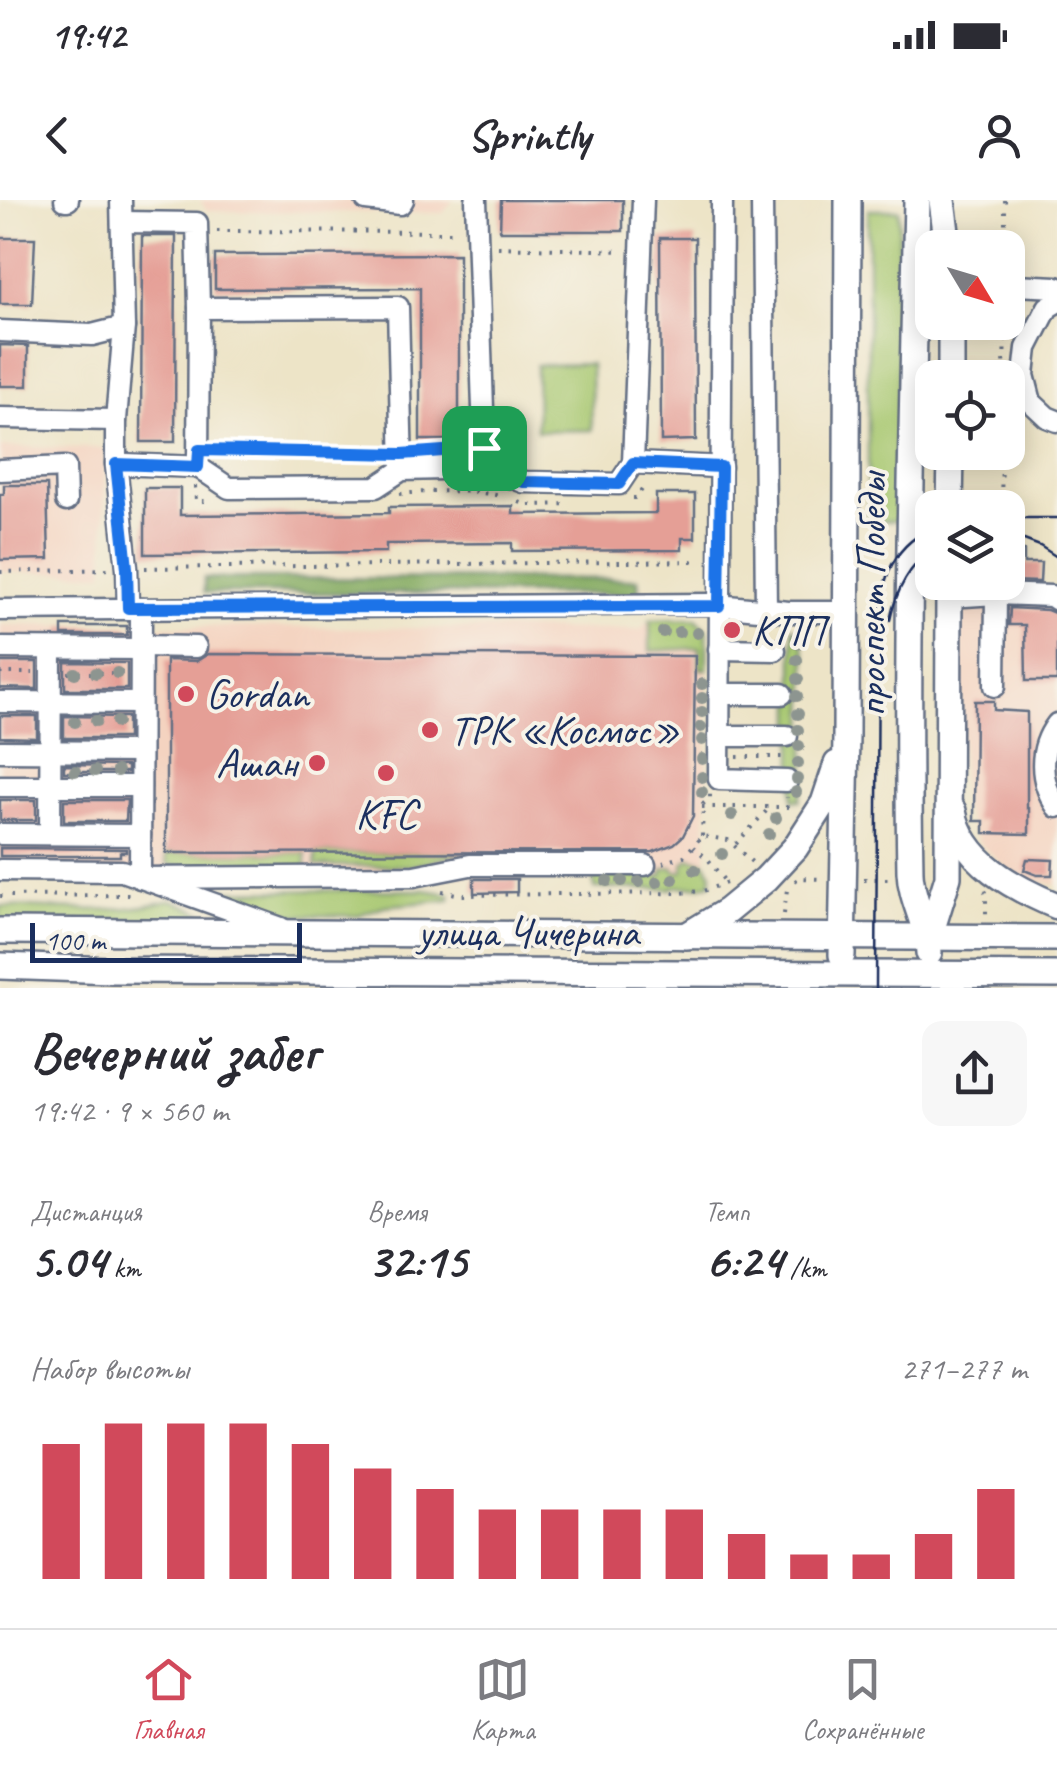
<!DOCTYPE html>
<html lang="ru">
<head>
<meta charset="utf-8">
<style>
  :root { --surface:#fff; --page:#f7f7f7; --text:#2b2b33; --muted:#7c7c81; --line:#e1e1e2; --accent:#d1495b }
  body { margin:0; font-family:Caveat,sans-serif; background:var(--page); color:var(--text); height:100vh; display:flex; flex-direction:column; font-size:38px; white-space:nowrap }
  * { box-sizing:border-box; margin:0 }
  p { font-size:32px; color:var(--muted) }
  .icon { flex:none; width:55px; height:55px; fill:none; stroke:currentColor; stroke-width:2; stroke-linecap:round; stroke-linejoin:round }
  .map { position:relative; height:788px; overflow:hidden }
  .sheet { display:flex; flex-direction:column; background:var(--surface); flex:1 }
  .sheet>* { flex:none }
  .needle { width:65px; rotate:128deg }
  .buttons { position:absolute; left:915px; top:30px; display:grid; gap:20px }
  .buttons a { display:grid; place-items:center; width:110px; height:110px; border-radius:20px; background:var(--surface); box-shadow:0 5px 25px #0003; font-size:50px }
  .scale { position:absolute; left:30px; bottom:25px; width:272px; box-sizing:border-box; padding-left:10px; border:5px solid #1b2f5e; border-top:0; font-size:28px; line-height:35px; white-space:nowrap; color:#1b2f5e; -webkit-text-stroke:8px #f7f3e8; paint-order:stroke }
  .pin { position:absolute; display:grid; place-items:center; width:85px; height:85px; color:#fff; margin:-42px; border-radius:20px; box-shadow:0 5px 15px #0006 }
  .round { display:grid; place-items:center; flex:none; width:105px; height:105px; border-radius:20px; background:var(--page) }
  .summary { display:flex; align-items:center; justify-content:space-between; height:170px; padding:0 30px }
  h1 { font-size:55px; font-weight:800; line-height:75px }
  .metrics { display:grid; grid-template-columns:repeat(3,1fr); gap:15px; height:170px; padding:10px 30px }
  .metrics div { display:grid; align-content:center }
  .metrics b { font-size:50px; font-weight:800 }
  .metrics small { font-size:28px; font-weight:400 }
  .metrics p { font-size:28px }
  .chart { height:280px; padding:20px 30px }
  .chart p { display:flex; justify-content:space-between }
  .chart svg { width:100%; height:180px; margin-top:10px; stroke:var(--accent); stroke-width:6 }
  .status { display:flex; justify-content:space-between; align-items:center; height:70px; padding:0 50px; background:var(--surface); direction:ltr }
  .status svg { height:28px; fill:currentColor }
  header { display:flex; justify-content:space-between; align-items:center; height:130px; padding:0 30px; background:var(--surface); font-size:45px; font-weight:800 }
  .tabs { display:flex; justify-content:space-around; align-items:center; height:140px; border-top:2px solid var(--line); background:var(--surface); font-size:28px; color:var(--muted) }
  .tabs a { display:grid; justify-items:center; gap:5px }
  .tabs .selected { color:var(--accent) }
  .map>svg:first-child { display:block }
  .built { fill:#f4d3c0 }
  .green { fill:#a8c871; stroke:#627c68; stroke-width:2.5 }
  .forest { fill:#86ac63; stroke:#506e60; stroke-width:2.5 }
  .building { fill:#e59f96 }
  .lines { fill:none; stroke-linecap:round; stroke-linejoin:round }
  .minor-casing { stroke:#646e83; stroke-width:25 }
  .major-casing { stroke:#646e83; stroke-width:30 }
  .path { stroke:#646e83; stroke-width:4; stroke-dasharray:2.5 8; stroke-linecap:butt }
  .minor { stroke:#fff; stroke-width:20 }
  .major { stroke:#fff; stroke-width:25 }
  .tram { stroke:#1b2f5e; stroke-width:2.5 }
  .tree { fill:#8d9590 }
  .route-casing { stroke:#fff; stroke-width:20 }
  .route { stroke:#1a73e8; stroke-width:12 }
  .poi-dot { fill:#d1495b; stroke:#f7f3e8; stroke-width:4 }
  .labels { text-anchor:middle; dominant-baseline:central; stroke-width:8; stroke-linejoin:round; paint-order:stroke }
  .street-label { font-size:42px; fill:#1b2f5e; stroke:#f7f3e8 }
  .poi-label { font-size:42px; fill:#1b2f5e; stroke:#f7f3e8; text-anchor:start }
</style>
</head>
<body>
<div class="status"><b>19:42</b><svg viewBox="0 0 49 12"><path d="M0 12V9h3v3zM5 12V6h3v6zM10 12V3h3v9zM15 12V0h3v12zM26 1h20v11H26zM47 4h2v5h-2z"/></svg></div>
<header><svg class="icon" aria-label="back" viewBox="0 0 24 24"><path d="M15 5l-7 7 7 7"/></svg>Sprintly<svg class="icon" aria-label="person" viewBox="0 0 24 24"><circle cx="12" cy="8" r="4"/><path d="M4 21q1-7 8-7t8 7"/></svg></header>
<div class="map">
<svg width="1057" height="788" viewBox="0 0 1057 788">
  <rect width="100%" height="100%" fill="#f7f3e8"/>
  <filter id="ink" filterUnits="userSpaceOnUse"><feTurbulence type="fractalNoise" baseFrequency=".01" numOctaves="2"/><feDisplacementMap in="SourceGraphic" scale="20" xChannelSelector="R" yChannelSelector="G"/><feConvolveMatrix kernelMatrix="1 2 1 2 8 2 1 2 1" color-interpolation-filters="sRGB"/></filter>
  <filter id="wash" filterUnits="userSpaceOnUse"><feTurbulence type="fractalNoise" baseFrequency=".0048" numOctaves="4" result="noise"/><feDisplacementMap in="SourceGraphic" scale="40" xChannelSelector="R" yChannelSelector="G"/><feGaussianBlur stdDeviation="2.25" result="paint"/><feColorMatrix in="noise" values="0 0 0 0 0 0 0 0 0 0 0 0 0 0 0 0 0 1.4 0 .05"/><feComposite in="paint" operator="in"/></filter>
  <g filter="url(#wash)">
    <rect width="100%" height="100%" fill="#ede4c7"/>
    <g class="built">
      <path d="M 200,0 L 453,0 L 443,13 L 207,11 Z"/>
      <path d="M 0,247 L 105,248 L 104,373 L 0,372 Z"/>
      <path d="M 1008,373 L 1057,404 L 1057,685 L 1029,680 L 1004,666 L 978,642 L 962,606 L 961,383 L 1008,382 Z"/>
      <path d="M 696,419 L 707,430 L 706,677 L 0,672 L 0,425 L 640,430 L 650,420 Z"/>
    </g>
    <g class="green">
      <path d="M 868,10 L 899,10 L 898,321 L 868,321 Z"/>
      <path d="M 591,164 L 592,230 L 537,231 L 536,165 Z"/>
      <path d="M 696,419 L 707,430 L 707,469 L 700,469 L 700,448 L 650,451 L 650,420 Z"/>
      <path d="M 793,427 L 802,440 L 806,457 L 805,576 L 800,600 L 793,600 Z"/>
      <path d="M 469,652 L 412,666 L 315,666 L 316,653 Z"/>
      <path d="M 166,653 L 306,653 L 306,667 L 173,666 L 167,664 Z"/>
      <path d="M 690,658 L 705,662 L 712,673 L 711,683 L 701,686 L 672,687 L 672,689 L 594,688 L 593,670 L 596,677 L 604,677 L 606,670 L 613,670 L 615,677 L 622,677 L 625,670 L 633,670 L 635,677 L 643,677 L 645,670 L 653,670 L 655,676 L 662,676 L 664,669 L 672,667 L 677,672 L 684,671 L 684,663 Z"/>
      <path d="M 424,690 L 450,694 L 450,700 L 384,706 L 356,716 L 263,715 L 193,691 Z"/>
      <path d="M 172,700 L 230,725 L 0,721 L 0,706 C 56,707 118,716 172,700 Z"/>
    </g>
    <path class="forest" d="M 204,378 L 638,379 L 639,394 L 204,393 Z"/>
    <g id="blocks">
      <g class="building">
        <path d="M 501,0 L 623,0 L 623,31 L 500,31 Z"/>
        <path d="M 142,36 L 176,36 L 175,242 L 141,242 Z"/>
        <path d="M 0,38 L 35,38 L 32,104 L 0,104 Z"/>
        <path d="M 660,38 L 695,38 L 696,240 L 661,241 Z"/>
        <path d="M 459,54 L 459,240 L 420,240 L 420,88 L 215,89 L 215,55 Z"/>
        <path d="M 0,145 L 28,146 L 28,186 L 0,186 Z"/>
        <path d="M 4,285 L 47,285 L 49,359 L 0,360 L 0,294 L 4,294 Z"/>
        <path d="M 145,288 L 180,288 L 180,315 L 389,313 L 389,307 L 513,306 L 513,314 L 656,313 L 656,294 L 695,294 L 695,338 L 682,338 L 682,350 L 512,351 L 512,343 L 386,344 L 386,352 L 145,354 Z"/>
        <path d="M 1008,351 L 1024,351 L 1024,363 L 1041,363 L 1040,382 L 1008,381 Z"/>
        <path d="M 1010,408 L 1047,410 L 1057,414 L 1057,481 L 1026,481 L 1025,425 L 1009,425 Z"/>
        <rect x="62" y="426" width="65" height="9"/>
        <path d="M 208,454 L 695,456 L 693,616 L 683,636 L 674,644 L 653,652 L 166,653 L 166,460 L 197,461 Z"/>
        <path d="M 0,462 L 37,462 L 37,489 L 0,488 Z"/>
        <path d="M 65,462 L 127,463 L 127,489 L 65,489 Z"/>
        <path d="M 975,501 L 994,501 L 994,510 L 1027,512 L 1027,608 L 1029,608 L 1029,634 L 984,633 L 984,621 L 974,621 Z"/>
        <path d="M 0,516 L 37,516 L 37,538 L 0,537 Z"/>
        <path d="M 64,516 L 127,517 L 127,538 L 64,538 Z"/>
        <path d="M 64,565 L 127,566 L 127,572 L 64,572 Z"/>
        <rect x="0" y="600" width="36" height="20"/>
        <path d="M 64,600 L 127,600 L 126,621 L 64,621 Z"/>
        <path d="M 0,648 L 126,649 L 126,652 L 120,652 L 120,656 L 0,656 Z"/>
        <path d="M 1027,659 L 1053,660 L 1052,675 L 1037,675 L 1024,670 Z"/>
        <path d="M 474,679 L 517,679 L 517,692 L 474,693 Z"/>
      </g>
    </g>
  </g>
  <g filter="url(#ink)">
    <use href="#blocks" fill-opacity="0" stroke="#646e83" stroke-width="2.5"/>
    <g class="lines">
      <defs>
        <g id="minor">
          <path d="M 65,0 L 68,0"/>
          <path d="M 121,0 L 124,127 L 116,220 L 116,264 L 127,368 L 128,409"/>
          <path d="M 366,0 L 400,4 L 403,0"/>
          <path d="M 476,0 L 485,268"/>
          <path d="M 722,0 L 719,579 L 787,581"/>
          <path d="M 762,0 L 766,410"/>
          <path d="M 122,22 L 197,23 L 199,108 L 198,267"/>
          <path d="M 1008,75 L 1015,85 L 1057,87"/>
          <path d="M 1057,102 L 1048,107 L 1027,148 L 1024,175 L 1031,202 L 1047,217 L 1057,221"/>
          <path d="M 199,108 L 398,107 L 402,270"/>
          <path d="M 0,131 L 92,135 L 124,127"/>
          <path d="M 0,218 L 116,220"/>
          <path d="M 633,263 L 721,267"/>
          <path d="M 116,264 L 198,267 L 229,288 L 376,287 L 402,270 L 485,268 L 524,282 L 619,284 L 633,263 L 643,0"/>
          <path d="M 0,270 L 65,267 L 66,301"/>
          <path d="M 949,397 L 996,394 L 1051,396 L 1057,400"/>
          <path d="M 141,409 L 140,678 L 414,676 L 470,665 L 645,665"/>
          <path d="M 0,410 L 708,404 L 789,412 L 846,412"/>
          <path d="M 141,446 L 196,447"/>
          <path d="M 0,448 L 141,449"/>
          <path d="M 719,449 L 775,450"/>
          <path d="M 995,486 L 996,394"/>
          <path d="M 719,494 L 782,494"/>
          <path d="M 0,502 L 140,503"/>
          <path d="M 1057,524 C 1038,549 1039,581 1057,607"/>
          <path d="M 719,536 L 787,536"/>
          <path d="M 0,551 L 140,552"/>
          <path d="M 0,586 L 140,586"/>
          <path d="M 0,634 L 140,635"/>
          <path d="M 50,634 L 51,449"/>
          <path d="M 0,670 L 122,671 L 281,728"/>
        </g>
        <g id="major">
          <path d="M 917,0 C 912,224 906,448 910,672 C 911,700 928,725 929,753"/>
          <path d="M 942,0 L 948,48"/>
          <path d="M 951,122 L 951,178"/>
          <path d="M 950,308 L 951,252"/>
          <path d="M 953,611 C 962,662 1014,688 1057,706"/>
          <path d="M 0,731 L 1057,738"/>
          <path d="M 686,736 L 727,711 L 766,679 L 795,648 L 824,603 L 837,564"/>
          <path d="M 929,738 L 948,677 L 949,382"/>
          <path d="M 842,755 L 846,536 L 848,0"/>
          <path d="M 0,766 L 112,770 L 1057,775"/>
        </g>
      </defs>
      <use href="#minor" class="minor-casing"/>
      <use href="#major" class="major-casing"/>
      <g class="path">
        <path d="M 1005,0 L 1005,48"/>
        <path d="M 217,31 L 458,32"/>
        <path d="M 498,47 L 623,51"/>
        <path d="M 1004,173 L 1005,122"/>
        <path d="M 218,251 L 384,254"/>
        <path d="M 195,286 L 196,301 L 212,301"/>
        <path d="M 400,294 C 433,291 468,289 500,296"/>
        <path d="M 633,298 L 636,298 L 646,284"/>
        <path d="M 519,302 L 527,305 L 569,304"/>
        <path d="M 1001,308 L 1002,252"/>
        <path d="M 145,368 L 700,361"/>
        <path d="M 0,372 L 110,369"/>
        <path d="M 0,473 L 33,473"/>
        <path d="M 68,473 L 123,473"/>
        <path d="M 737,557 L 787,557"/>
        <path d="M 702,607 L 787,607 L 787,597"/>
        <path d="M 702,636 L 703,604 L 710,598 L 710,594"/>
        <path d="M 736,644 L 770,607"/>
        <path d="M 693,647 L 708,659 L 726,683"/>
        <path d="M 663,663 L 684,656 L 702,636 L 728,640 L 754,664"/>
        <path d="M 864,679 L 889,679"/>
        <path d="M 795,681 L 799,678 L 824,679"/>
        <path d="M 442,691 L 461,695 L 679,693 L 703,691 L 726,683"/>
        <path d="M 984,691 L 986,692 L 986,716"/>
        <path d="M 0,696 L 130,695"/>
        <path d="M 784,714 L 787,689"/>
      </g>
      <use href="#minor" class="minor"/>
      <use href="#major" class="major"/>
      <g class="tram">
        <path d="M 1008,318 L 1057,318"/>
        <path d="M 1008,334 L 1040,346 L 1057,357"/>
        <path d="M 890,420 C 896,391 908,367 932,349"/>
        <path d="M 876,788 L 878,433 C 881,388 886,349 932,328"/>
      </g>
    </g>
    <g class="tree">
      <circle cx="663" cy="432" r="6"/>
      <circle cx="679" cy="432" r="6"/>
      <circle cx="697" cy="433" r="6"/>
      <circle cx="798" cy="443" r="6"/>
      <circle cx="797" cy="460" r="6"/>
      <circle cx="75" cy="473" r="6"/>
      <circle cx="96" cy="473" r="6"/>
      <circle cx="117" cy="473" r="6"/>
      <circle cx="798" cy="479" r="6"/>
      <circle cx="702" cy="484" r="6"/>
      <circle cx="797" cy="496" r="6"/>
      <circle cx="702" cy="498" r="6"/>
      <circle cx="702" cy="512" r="6"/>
      <circle cx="798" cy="514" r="6"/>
      <circle cx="96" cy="521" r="6"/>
      <circle cx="75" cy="522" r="6"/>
      <circle cx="117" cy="522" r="6"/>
      <circle cx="701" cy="527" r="6"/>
      <circle cx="798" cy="530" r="6"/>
      <circle cx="702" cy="540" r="6"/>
      <circle cx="799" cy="546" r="6"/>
      <circle cx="702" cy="559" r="6"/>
      <circle cx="798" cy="563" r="6"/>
      <circle cx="75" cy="571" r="6"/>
      <circle cx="95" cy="571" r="6"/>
      <circle cx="117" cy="571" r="6"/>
      <circle cx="702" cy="577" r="6"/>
      <circle cx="797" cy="579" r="6"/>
      <circle cx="702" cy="592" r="6"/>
      <circle cx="796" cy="592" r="6"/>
      <circle cx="732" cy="615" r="6"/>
      <circle cx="776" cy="618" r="6"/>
      <circle cx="769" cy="634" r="6"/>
      <circle cx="722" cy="654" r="6"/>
      <circle cx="695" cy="670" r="6"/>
      <circle cx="673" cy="679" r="6"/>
      <circle cx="607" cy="681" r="6"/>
      <circle cx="622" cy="681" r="6"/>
      <circle cx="639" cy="682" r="6"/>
      <circle cx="657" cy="682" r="6"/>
    </g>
  </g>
  <g class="lines" filter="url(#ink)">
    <defs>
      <path id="route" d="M 484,248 L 485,268 L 524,282 L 619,284 L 633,263 L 721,267 L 719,406 L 128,408 L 127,368 L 116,264 L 198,267 L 199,250 L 402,254 Z"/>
    </defs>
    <use href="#route" class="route-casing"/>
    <use href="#route" class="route"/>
  </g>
  <g class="poi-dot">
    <circle cx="732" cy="430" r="10"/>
    <circle cx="186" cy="494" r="10"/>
    <circle cx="430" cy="530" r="10"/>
    <circle cx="317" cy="563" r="10"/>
    <circle cx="386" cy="573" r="10"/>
  </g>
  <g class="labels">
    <g class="street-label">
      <text transform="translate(871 395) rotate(-90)">проспект Победы</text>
      <text x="528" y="732">улица Чичерина</text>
    </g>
    <g class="poi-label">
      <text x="752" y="430">КПП</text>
      <text x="206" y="494">Gordan</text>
      <text x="450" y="530">ТРК «Космос»</text>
      <text x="297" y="563" text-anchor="end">Ашан</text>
      <text x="386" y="614" text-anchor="middle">KFC</text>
    </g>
  </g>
</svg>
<div class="buttons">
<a><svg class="needle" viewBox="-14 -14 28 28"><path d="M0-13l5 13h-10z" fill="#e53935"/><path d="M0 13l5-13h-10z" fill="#7c7c81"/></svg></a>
<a><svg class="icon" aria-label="locate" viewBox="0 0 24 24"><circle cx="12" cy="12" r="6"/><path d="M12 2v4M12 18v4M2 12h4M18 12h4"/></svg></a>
<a><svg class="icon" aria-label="layers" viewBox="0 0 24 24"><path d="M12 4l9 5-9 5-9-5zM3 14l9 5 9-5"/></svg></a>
</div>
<div class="scale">100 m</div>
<div class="pin" style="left:484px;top:248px;background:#1e9e55"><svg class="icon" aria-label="arrive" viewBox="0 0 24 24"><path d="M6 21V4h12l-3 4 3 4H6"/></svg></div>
</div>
<section class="sheet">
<div class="summary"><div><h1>Вечерний забег</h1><p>19:42 · 9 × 560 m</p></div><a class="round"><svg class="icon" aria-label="share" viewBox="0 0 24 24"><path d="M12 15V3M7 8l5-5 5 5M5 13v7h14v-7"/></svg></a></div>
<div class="metrics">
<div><p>Дистанция</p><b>5.04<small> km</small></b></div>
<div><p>Время</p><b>32:15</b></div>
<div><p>Темп</p><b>6:24<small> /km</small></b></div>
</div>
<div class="chart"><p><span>Набор высоты</span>271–277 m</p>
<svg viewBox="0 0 160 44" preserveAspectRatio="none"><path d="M5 44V11M15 44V6M25 44V6M35 44V6M45 44V11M55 44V17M65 44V22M75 44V27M85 44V27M95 44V27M105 44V27M115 44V33M125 44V38M135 44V38M145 44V33M155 44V22"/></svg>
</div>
</section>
<nav class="tabs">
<a class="selected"><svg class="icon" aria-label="home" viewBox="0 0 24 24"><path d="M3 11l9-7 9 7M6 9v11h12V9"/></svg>Главная</a>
<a><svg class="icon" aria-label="map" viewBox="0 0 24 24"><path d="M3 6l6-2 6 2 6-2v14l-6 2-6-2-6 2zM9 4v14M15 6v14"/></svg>Карта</a>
<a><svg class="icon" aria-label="saved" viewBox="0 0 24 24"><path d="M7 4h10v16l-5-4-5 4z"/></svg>Сохранённые</a>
</nav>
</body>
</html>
